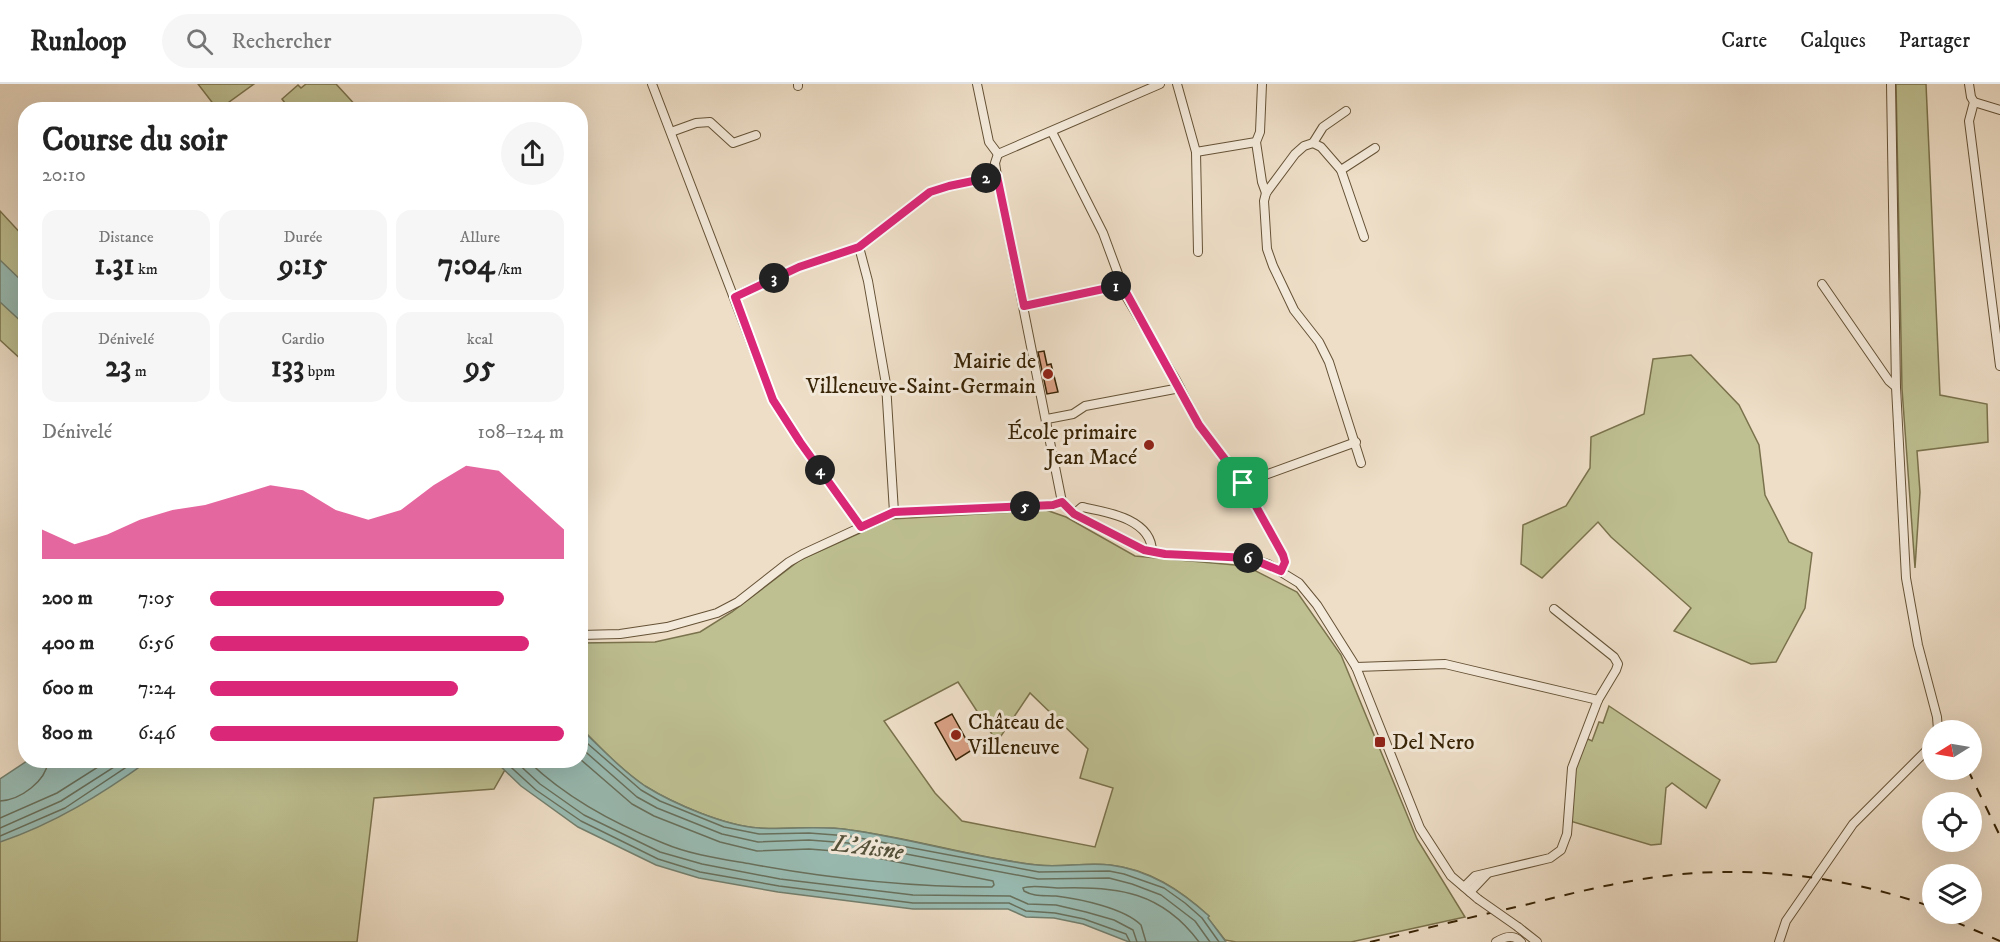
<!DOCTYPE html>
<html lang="fr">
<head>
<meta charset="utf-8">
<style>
  :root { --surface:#fff; --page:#f6f6f6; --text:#222; --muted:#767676; --line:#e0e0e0; --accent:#db2777 }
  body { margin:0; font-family:"IM FELL DW Pica",serif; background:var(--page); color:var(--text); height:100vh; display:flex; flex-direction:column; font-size:22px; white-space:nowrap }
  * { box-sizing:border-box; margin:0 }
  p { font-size:20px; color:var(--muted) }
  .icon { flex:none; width:33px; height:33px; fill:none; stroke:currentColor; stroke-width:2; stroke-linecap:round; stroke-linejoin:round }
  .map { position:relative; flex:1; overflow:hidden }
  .panel { position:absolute; left:18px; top:18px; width:570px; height:666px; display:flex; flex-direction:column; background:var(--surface); border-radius:24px; box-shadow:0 6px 24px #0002 }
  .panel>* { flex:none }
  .needle { width:39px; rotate:259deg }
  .tools { position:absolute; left:1922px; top:636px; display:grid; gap:12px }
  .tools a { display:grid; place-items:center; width:60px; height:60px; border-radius:50%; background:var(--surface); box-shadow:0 6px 24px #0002; font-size:30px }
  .pin { position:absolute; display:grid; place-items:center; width:51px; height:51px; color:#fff; margin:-26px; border-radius:12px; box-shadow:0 3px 9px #0006 }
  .km { position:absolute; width:30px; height:30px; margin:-15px; border-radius:50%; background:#222; color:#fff; font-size:16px; line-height:30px; text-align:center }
  .round { display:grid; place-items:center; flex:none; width:63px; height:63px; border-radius:32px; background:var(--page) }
  .head { display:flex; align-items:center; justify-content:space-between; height:102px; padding:0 24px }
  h1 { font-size:33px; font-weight:700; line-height:45px }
  .figures { display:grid; grid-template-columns:repeat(3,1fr); gap:9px; height:102px; padding:6px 24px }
  .figures div { display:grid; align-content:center; border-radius:15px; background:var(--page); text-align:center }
  .figures b { font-size:30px; font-weight:700 }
  .figures small { font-size:16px; font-weight:400 }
  .figures p { font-size:16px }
  .chart { height:168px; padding:12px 24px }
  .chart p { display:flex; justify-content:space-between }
  .chart svg { width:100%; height:108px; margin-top:6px; fill:var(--accent); opacity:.7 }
  ul { padding:0 24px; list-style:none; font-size:20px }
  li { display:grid; grid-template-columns:96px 72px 1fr; align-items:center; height:45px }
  li i { height:15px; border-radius:8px; background:var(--accent) }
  header { display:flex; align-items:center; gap:36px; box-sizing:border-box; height:84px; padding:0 30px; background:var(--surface); border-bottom:2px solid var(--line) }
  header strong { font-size:28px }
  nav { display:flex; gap:33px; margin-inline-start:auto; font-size:21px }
  .search { width:420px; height:54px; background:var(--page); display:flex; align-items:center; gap:15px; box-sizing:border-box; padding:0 21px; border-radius:33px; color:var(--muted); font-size:22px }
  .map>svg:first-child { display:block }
  .green { fill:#bec092; stroke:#7a724c; stroke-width:1.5; fill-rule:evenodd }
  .water { fill:#99bcb4; stroke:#727f6e; stroke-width:1.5 }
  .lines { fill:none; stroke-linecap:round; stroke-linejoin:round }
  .shore { stroke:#68705c; stroke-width:1.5 }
  .building { fill:#d9a084; stroke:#372305; stroke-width:1.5 }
  .minor-casing { stroke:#655236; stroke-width:10 }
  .minor { stroke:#f4eadb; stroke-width:8 }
  .rail { stroke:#372305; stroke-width:2; stroke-dasharray:10 10; stroke-linecap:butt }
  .minor-bridge-casing { stroke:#655236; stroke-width:10; stroke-linecap:butt }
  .minor-bridge { stroke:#f4eadb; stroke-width:8 }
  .route-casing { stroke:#fff; stroke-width:12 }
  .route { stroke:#db2777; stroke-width:8 }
  .poi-dot { fill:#8f2418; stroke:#f4eadb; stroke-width:2 }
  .labels { text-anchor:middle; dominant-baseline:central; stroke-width:6; stroke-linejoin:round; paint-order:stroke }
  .poi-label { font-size:22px; fill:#372305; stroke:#f4eadb; text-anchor:end }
  .water-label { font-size:24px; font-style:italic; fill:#54513a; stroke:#f4eadb }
</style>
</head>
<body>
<header>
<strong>Runloop</strong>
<div class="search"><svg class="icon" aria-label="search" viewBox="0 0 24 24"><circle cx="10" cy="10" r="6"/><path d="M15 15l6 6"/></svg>Rechercher</div>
<nav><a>Carte</a><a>Calques</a><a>Partager</a></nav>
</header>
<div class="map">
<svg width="2000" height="858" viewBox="0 0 2000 858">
  <rect width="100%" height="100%" fill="#eedec7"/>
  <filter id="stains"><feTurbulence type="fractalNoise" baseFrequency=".00333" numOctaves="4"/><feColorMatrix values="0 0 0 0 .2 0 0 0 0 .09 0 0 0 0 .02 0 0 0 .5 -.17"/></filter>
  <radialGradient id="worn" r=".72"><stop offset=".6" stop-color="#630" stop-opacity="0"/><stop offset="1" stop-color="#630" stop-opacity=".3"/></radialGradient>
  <g class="green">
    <path d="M 198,0 L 254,0 L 218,26 Z"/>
    <path d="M 306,0 L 336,0 L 359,25 L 278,25 L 285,19 L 282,15 L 298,1 L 301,4 Z"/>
    <path d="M 1896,0 L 1926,0 L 1940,311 L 1987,320 L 1988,358 L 1917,367 L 1920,408 L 1915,484 L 1902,305 Z"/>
    <path d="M 0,127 L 25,154 L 25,279 L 0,256 Z"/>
    <path d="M 1691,271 L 1739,321 L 1759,361 L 1765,411 L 1789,458 L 1812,469 L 1805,524 L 1776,578 L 1751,580 L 1674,547 L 1691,524 L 1611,453 L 1598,438 L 1542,494 L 1521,480 L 1523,441 L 1566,422 L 1590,384 L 1591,353 L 1644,330 L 1653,275 Z"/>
    <path d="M 1046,426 L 1066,433 L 1135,472 L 1246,482 L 1297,508 L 1341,571 L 1417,755 L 1465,833 L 1351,858 L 1236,858 L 1225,856 L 1207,833 L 1209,832 C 1180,806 1149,785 1110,781 C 1086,778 1061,784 1037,781 C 974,774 913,754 850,746 C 820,741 789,746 759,744 C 725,742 674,720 645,702 C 621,686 601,664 581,644 L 580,559 L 655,558 L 700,548 L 732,528 L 800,476 L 891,435 ZM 958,598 L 997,658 L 1030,609 L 1088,665 L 1080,694 L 1113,704 L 1095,763 L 962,737 L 935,709 L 884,637 Z"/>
    <path d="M 1609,622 L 1720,696 L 1706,724 L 1672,699 L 1666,704 L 1661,760 L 1651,761 L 1570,737 L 1574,682 L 1586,654 L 1592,657 L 1599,638 L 1603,639 Z"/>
    <path d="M 52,677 L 510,677 L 494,705 L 374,714 L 357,858 L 0,858 L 0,719 Z"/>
  </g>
  <g class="water">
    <path d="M 0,176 L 25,200 L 25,241 L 0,218 Z"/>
    <path d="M 581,645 C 601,664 621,686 645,702 C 674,720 725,742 759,744 C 790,746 820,741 850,746 C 913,755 974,774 1037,781 C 1061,784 1086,778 1110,781 C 1149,786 1180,806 1209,832 L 1208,834 L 1226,858 L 1129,858 L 1083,840 L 1054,834 L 1026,833 L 1008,825 L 913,825 L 778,808 L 699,794 L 656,781 L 578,743 L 521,702 L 495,677 L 580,676 Z"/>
    <path d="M 27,677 L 31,676 L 148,677 C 102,710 54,740 0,758 L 0,695 Z"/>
  </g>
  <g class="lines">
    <g class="shore">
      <path d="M 580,653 L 641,706 L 660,717 L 724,743 L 759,750 L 809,749 L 849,752 L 1039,788 L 1109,787 L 1124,790 L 1164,804 L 1185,819 L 1202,834 L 1219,858"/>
      <path d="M 580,663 L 637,713 L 657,724 L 722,750 L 758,758 L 809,756 L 848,759 L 1038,795 L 1109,794 L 1132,800 L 1161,811 L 1195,837 L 1210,858"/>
      <path d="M 503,676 L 536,706 L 581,737 L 658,775 L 700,788 L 779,802 L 913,819 L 1009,819 L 1026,827 L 1055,829 L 1084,835 L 1126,850 L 1130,858"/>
      <path d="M 514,676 L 540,700 L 584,731 L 660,768 L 702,780 L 780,795 L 913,811 L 1010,812 L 1028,820 L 1056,821 L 1086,828 L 1114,836 L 1133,846 L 1137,858"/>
      <path d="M 527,676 C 565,713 615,740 663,759 C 691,771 722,775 751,780 C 831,795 911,803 992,803 L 994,801 L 993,797 L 847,768 L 809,765 L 757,767 L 720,758 L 654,732 L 632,720 L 580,675"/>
      <path d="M 0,717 C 20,716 47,697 48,676"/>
      <path d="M 0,734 L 57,709 L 109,676"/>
      <path d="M 0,744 L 61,717 L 125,676"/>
      <path d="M 0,752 L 65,724 L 137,676"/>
      <path d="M 1146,858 L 1141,841 C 1124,824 1080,815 1056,812 C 1045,811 1034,813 1024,807 L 1023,804 C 1032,800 1049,804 1059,804 C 1118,802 1162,808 1199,858"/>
    </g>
  </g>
  <g class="building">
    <path d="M 1044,267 L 1047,281 L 1051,280 L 1058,308 L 1047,310 L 1038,268 Z"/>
    <path d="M 952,630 L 972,666 L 956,676 L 935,639 Z"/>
  </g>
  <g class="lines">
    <defs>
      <g id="minor">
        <path d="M 652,0 L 773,316 L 800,358 L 861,443"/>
        <path d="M 798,0 L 798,2"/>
        <path d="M 977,0 L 989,58 L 998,70"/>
        <path d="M 1177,0 L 1196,68 L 1198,168"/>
        <path d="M 1891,0 L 1896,303"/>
        <path d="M 1969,0 L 1971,13 L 1974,18 L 1969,37 L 2000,282"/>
        <path d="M 1974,18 L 2000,26"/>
        <path d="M 1346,27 L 1323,43 L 1313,59 L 1304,62 L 1295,70 L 1266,109 L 1264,117 L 1267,165 L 1273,182 L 1294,226 L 1319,258 L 1329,278 L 1361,379"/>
        <path d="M 671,48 L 696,39 L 710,38 L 733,59 L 756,51"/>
        <path d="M 1052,48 L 1103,149 L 1127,214 L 1176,296 L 1199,341 L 1243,399 L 1283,471 L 1285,478 L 1281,487"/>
        <path d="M 1256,58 L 1262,98 L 1266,109"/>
        <path d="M 1313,59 L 1321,63 L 1341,86"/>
        <path d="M 1196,68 L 1256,58 L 1260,48 L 1262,0"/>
        <path d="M 998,70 L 995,79 L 997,92 L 1062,418 L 1074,430 L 1144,466 L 1165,470 L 1249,474 L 1268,480 L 1299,499 L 1317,521 L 1356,583 L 1420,744 L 1451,792 L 1478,815"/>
        <path d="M 998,70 L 1160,0"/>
        <path d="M 1364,153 L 1341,86 L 1375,64"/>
        <path d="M 859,163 L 868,197 L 886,300 L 894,428"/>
        <path d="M 1822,200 L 1889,297 L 1896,303 L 1906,494 L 1918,561 L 1937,633 L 1938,646"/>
        <path d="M 735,212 L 799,183 L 859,163 L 930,108 L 949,102 L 997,92"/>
        <path d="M 1024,222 L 1122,201"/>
        <path d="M 1047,335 L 1073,330 L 1085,322 L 1180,304"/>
        <path d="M 1243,399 L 1356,358"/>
        <path d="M 1074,430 L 1082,423 C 1107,428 1152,435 1152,468"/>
        <path d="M 580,551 L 620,550 L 667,543 L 717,529 L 738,518 L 789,478 L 803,470 L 894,428 L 1053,421 L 1062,418"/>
        <path d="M 1356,583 L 1445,580 L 1598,616"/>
        <path d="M 1464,803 L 1475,792 L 1550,774 L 1561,766 L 1567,750 L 1572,684 L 1598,616 L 1616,586 L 1618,580 L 1614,573 L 1554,525"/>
        <path d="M 1470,808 L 1487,790"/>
        <path d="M 1518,843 L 1537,858"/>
        <path d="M 1496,858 C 1504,853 1514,850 1521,858"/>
        <path d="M 1779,858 L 1786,837 L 1853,740 L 1932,661"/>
      </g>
    </defs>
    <use href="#minor" class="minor-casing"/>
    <use href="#minor" class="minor"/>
    <g class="rail">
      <path d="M 1968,686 L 2000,752"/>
      <path d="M 1937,830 L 2000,857"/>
      <path d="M 1370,858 C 1423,845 1476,832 1529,820 C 1584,806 1638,793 1695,789 C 1775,784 1856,796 1932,823"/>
    </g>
    <defs>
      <path id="minor-bridge" d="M 1478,815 L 1518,843"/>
    </defs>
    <use href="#minor-bridge" class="minor-bridge-casing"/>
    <use href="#minor-bridge" class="minor-bridge"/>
  </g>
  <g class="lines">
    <defs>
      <path id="route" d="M 997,92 L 1024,222 L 1122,201 L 1199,341 L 1243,399 L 1283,471 L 1285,478 L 1281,487 L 1249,474 L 1165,470 L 1144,466 L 1074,430 L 1062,418 L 1053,421 L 894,428 L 861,443 L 800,358 L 773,316 L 735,213 L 799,183 L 859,163 L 930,108 L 949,102 Z"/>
    </defs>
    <use href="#route" class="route-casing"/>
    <use href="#route" class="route"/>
  </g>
  <g class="poi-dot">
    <circle cx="1048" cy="290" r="6"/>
    <circle cx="1149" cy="361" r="6"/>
    <circle cx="956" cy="651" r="6"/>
    <rect x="1374" y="652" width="12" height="12" rx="3"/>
  </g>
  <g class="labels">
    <g class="poi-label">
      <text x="1036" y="277">Mairie de<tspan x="1036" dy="25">Villeneuve-Saint-Germain</tspan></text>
      <text x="1137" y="348">École primaire<tspan x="1137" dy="25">Jean Macé</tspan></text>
      <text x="968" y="638" text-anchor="start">Château de<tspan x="968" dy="25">Villeneuve</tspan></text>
      <text x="1392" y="658" text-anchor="start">Del Nero</text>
    </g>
    <g class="water-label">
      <text transform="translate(868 764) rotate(7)">L'Aisne</text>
    </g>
  </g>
  <rect width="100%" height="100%" filter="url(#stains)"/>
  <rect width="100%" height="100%" fill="url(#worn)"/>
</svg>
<div class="tools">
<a><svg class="needle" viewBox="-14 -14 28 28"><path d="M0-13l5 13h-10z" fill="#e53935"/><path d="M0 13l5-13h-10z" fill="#767676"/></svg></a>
<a><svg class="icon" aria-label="locate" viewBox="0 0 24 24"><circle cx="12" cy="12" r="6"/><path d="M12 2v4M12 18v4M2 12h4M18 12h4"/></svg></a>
<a><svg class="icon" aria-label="layers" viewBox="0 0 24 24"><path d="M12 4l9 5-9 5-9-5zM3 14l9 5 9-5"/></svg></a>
</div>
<div class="pin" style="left:1243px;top:399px;background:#1e9e55"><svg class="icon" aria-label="arrive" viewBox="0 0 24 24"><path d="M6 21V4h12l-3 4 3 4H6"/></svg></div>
<b class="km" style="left:1116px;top:202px">1</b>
<b class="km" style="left:986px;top:94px">2</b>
<b class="km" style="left:774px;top:194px">3</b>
<b class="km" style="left:820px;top:386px">4</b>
<b class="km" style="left:1025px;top:422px">5</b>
<b class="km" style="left:1248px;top:474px">6</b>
<section class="panel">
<div class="head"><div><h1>Course du soir</h1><p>20:10</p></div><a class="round"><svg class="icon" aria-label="share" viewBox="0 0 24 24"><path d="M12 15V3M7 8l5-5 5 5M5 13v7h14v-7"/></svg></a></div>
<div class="figures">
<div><p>Distance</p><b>1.31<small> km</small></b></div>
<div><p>Durée</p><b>9:15</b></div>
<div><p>Allure</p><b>7:04<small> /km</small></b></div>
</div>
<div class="figures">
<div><p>Dénivelé</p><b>23<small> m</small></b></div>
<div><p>Cardio</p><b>133<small> bpm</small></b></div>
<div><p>kcal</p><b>95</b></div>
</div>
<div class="chart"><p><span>Dénivelé</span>108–124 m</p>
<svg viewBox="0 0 160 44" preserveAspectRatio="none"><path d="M0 44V32L10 38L20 34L30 28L40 24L50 22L60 18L70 14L80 16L90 24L100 28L110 24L120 14L130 6L140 8L150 20L160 32V44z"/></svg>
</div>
<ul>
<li><b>200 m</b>7:05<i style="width:83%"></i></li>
<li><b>400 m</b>6:56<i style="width:90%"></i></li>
<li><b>600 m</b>7:24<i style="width:70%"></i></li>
<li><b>800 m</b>6:46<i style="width:100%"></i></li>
</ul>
</section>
</div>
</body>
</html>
